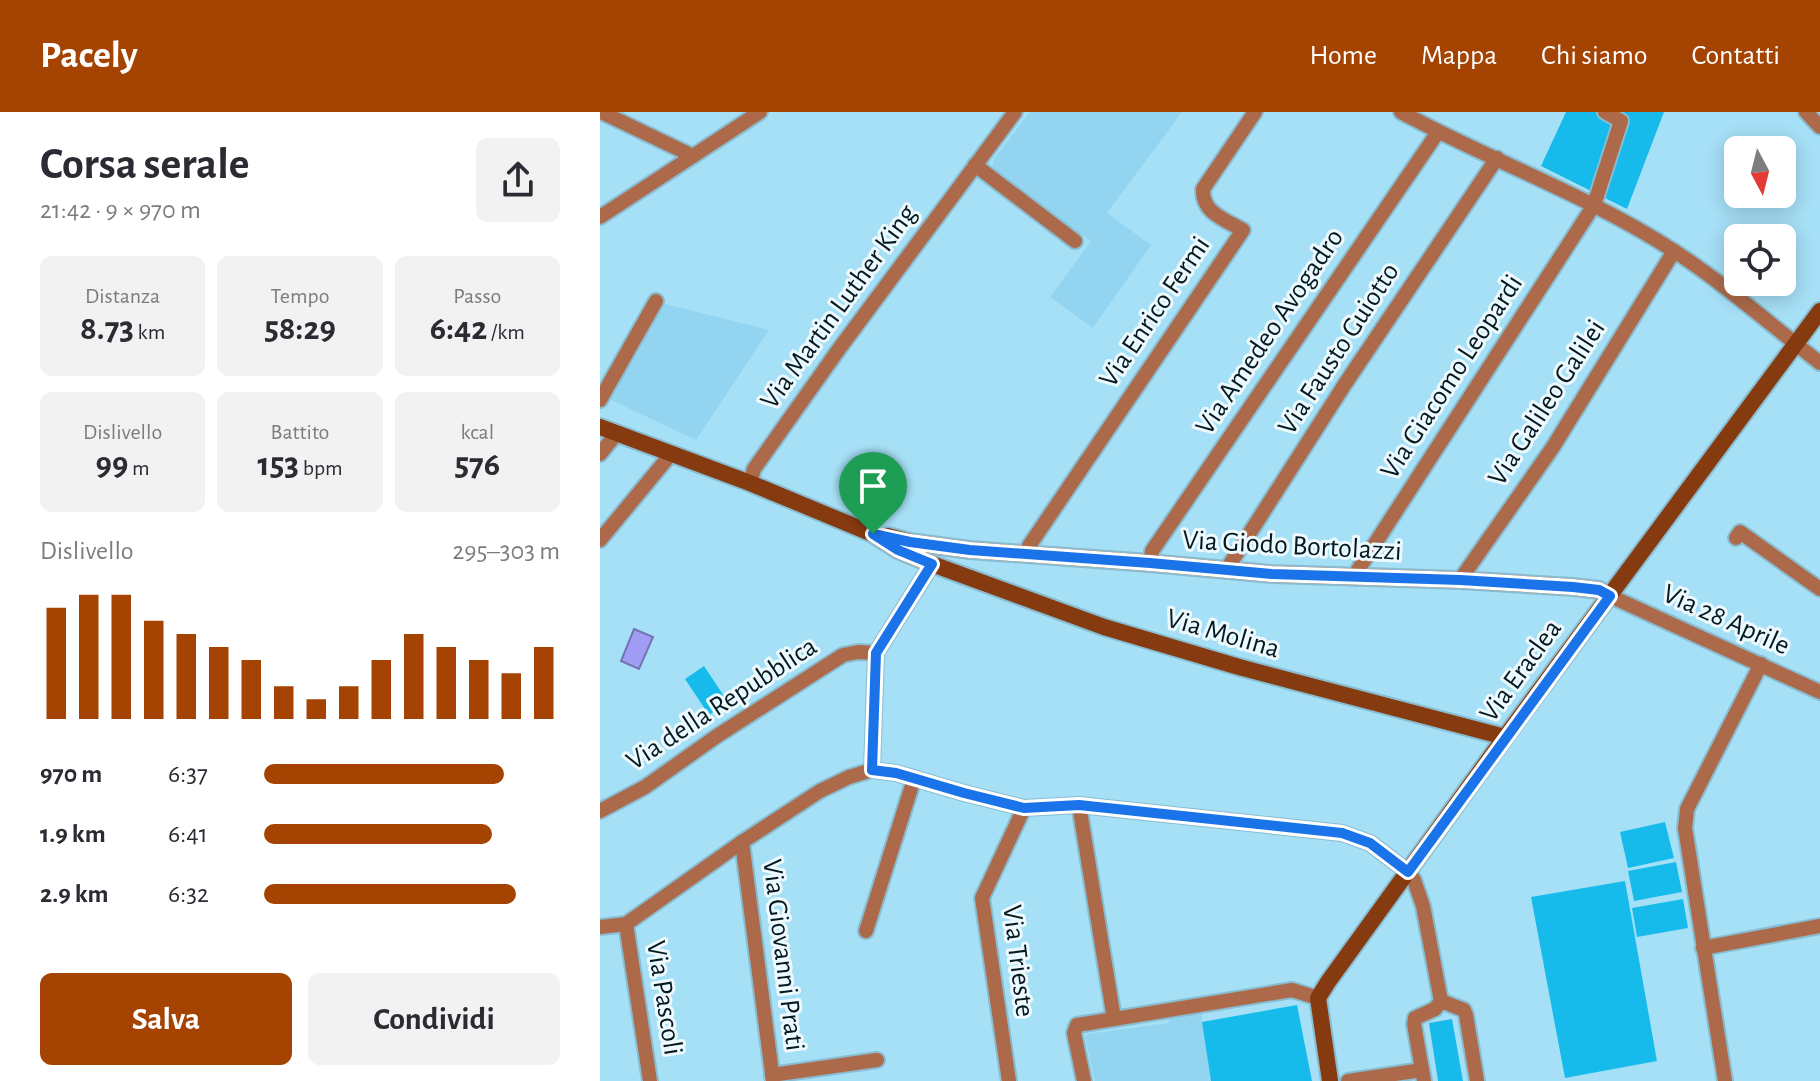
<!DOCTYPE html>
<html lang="it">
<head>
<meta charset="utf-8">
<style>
  :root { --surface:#fff; --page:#f2f2f3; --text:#2b2b33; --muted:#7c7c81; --accent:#a54302 }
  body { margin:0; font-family:"Alegreya Sans",sans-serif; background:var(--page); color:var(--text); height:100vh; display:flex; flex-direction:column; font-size:30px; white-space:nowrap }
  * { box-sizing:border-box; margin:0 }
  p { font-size:26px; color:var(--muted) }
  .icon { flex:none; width:44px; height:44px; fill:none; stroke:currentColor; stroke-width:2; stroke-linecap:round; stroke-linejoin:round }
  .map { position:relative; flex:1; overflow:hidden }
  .panel { display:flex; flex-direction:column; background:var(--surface); width:600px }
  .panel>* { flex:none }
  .needle { width:52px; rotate:173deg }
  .buttons { position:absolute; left:1124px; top:24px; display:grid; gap:16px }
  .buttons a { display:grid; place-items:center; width:72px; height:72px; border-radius:12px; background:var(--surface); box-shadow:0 4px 20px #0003; font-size:40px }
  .pin { position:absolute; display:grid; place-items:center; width:68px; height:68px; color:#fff; margin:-82px -34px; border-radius:50% 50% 50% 0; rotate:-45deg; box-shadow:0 0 8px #0007 }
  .pin .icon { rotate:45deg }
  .round { display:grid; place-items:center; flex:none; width:84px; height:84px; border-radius:12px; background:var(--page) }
  .headline { display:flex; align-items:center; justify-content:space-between; height:136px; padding:0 40px }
  h1 { font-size:44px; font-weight:700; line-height:60px }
  .figures { display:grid; grid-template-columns:repeat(3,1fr); gap:12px; height:136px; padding:8px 40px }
  .figures div { display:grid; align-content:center; border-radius:12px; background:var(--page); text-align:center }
  .figures b { font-size:34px; font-weight:700 }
  .figures small { font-size:22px; font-weight:400 }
  .figures p { font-size:22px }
  .chart { height:224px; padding:16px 40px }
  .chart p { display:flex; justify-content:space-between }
  .chart svg { width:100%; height:144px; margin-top:8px; stroke:var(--accent); stroke-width:6 }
  .button { display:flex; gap:16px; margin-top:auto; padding:16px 40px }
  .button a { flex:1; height:92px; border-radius:12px; background:var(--accent); color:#fff; font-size:32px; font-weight:700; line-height:92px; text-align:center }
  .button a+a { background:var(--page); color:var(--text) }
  ul { padding:0 40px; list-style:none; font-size:26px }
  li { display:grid; grid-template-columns:128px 96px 1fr; align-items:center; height:60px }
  li i { height:20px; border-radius:10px; background:var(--accent) }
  header { display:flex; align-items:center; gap:48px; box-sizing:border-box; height:112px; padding:0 40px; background:var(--accent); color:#fff }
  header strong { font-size:38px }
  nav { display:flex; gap:44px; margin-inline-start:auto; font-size:28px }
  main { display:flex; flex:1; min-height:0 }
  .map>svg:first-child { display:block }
  .built { fill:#93d5f0 }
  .green { fill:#17bbeb }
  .water { fill:#a29df4; stroke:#7275b5; stroke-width:2 }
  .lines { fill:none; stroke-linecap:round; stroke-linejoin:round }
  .street-casing { stroke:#89bcd0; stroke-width:18 }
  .secondary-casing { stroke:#89bcd0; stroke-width:20 }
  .street { stroke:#ad6a4b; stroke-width:14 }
  .secondary { stroke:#863a0f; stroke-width:16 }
  .route-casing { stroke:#fff; stroke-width:16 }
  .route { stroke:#1a73e8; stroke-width:10 }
  .labels { text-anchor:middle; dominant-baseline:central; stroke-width:6; stroke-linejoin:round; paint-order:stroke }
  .street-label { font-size:28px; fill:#031921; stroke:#eef9fd }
</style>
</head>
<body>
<header>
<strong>Pacely</strong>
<nav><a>Home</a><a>Mappa</a><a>Chi siamo</a><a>Contatti</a></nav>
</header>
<main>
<section class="panel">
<div class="headline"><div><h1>Corsa serale</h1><p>21:42 · 9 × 970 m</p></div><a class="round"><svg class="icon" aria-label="share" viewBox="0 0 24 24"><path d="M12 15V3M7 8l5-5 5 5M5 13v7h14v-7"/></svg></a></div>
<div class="figures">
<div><p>Distanza</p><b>8.73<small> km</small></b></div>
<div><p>Tempo</p><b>58:29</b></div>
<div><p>Passo</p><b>6:42<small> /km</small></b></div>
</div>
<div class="figures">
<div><p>Dislivello</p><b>99<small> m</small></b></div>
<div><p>Battito</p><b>153<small> bpm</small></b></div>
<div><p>kcal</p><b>576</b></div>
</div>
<div class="chart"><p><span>Dislivello</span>295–303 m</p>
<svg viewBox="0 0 160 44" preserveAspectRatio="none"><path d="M5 44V10M15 44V6M25 44V6M35 44V14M45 44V18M55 44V22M65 44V26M75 44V34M85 44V38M95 44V34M105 44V26M115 44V18M125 44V22M135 44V26M145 44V30M155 44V22"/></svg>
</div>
<ul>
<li><b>970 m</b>6:37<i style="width:81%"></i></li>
<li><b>1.9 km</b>6:41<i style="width:77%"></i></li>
<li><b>2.9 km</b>6:32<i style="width:85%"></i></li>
</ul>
<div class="button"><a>Salva</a><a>Condividi</a></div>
</section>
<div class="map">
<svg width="1220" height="969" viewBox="0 0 1220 969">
  <rect width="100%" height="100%" fill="#a6e0f7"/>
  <g class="built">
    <path d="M 430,0 L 582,0 L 507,101 L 551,133 L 493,216 L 450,185 L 491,129 L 393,60 L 393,48 Z"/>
    <path d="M 65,192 L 169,218 L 96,328 L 7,286 Z"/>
    <path d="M 601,901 L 611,969 L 495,969 L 485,925 L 488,922 L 568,911 L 570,906 Z"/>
  </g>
  <g class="green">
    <path d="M 966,0 L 1064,0 L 1027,97 L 941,54 Z"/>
    <path d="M 104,554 L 128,590 L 109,603 L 85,567 Z"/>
    <path d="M 1065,710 L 1074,746 L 1028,756 L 1020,720 Z"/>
    <path d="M 1076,750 L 1082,780 L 1034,789 L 1028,759 Z"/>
    <path d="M 1025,769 L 1057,949 L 965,966 L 931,785 Z"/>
    <path d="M 1083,787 L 1088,816 L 1037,825 L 1032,796 Z"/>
    <path d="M 697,893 L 712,969 L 611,969 L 602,910 Z"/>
    <path d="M 852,907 L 863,969 L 838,969 L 829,911 Z"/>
  </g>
  <path class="water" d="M 34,517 L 53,525 L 39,557 L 21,549 Z"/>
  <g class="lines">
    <defs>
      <g id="street">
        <path d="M 1,0 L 93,44"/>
        <path d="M 801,0 C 891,49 988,83 1074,139 C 1125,172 1172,214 1220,251"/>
        <path d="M 1206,0 L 1220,15"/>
        <path d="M 375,53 L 475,129"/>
        <path d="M 0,105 L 160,0"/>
        <path d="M 0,288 L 56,189"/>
        <path d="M 0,342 L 17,321"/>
        <path d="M 150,371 L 154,357 L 239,237 L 415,0"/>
        <path d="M 1136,426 L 1140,420 L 1220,477"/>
        <path d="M 0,428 L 71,342"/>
        <path d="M 426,442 L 429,434 L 643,118 C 624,107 602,101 603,77 L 655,0"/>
        <path d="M 550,451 L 552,439 L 838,20"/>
        <path d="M 628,459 L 630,452 L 745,272 L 897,46"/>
        <path d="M 756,466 L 756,461 L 994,93 L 1021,9 L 1005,0"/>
        <path d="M 860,468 L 953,335 L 1074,139"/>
        <path d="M 1010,484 L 1220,580"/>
        <path d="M 272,658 L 276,541 L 332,452"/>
        <path d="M 479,693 L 514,907"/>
        <path d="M 0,699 L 45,675 L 117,624 L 243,543 L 258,540 L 276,541"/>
        <path d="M 142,730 L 173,969"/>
        <path d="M 26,812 L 50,969"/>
        <path d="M 0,815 L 26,812 L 142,730 L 220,679 L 249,665 L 272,658 L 296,661 L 364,681 L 424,696 L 479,693 L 742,721 L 770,731 L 808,760 L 814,768 L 823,794 L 841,889"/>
        <path d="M 266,819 L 314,667"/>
        <path d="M 1103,836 L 1220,814"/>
        <path d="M 172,963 L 277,948"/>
        <path d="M 409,969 L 382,786 L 424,696"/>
        <path d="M 484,969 L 474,921 L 477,913 L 692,878 L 718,886"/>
        <path d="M 748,969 L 822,958"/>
        <path d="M 824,969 L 814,912 L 815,906 L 835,897 L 841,889 L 864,898 L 866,903 L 877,969"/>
        <path d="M 1125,969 L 1085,716 L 1087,697 L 1161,552"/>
      </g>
      <g id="secondary">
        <path d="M 0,315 L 150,371 L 273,422 L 298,438 L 332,452 L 504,515 L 639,555 L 905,625"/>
        <path d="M 288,424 L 310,430 L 370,438 L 550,451 L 672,462 L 860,468 L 973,475 L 999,478 L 1010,484"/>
        <path d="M 730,969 L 718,886 L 728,870 L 905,625 L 1220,199"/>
      </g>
    </defs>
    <use href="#street" class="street-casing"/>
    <use href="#secondary" class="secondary-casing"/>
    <use href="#street" class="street"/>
    <use href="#secondary" class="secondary"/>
  </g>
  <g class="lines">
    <defs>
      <path id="route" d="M 273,422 L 310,430 L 370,438 L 550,451 L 672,462 L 860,468 L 973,475 L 999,478 L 1010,484 L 808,760 L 770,731 L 742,721 L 479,693 L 424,696 L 364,681 L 296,661 L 272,658 L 276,541 L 332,452 L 298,438 Z"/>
    </defs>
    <use href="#route" class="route-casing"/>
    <use href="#route" class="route"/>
  </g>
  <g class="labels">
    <g class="street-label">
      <text transform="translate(239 195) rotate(-54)">Via Martin Luther King</text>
      <text transform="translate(555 200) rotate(-56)">Via Enrico Fermi</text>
      <text transform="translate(670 220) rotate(-56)">Via Amedeo Avogadro</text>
      <text transform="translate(739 237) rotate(-57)">Via Fausto Guiotto</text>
      <text transform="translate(852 265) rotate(-57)">Via Giacomo Leopardi</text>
      <text transform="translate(947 291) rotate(-57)">Via Galileo Galilei</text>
      <text transform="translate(692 434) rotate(3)">Via Giodo Bortolazzi</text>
      <text transform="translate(1126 508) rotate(24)">Via 28 Aprile</text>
      <text transform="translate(623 522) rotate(16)">Via Molina</text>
      <text transform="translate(921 559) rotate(-54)">Via Eraclea</text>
      <text transform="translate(122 592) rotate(-33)">Via della Repubblica</text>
      <text transform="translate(183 843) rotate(83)">Via Giovanni Prati</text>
      <text transform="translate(418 849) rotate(83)">Via Trieste</text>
      <text transform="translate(64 886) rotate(81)">Via Pascoli</text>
    </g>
  </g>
</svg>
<div class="buttons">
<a><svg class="needle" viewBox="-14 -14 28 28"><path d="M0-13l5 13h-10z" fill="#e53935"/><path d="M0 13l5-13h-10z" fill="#7c7c81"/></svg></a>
<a><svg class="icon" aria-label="locate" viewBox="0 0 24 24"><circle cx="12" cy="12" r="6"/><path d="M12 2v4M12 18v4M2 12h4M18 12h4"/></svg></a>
</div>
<div class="pin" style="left:273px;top:422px;background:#1e9e55"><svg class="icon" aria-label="arrive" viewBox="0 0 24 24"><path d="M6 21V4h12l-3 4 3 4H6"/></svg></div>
</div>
</main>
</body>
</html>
